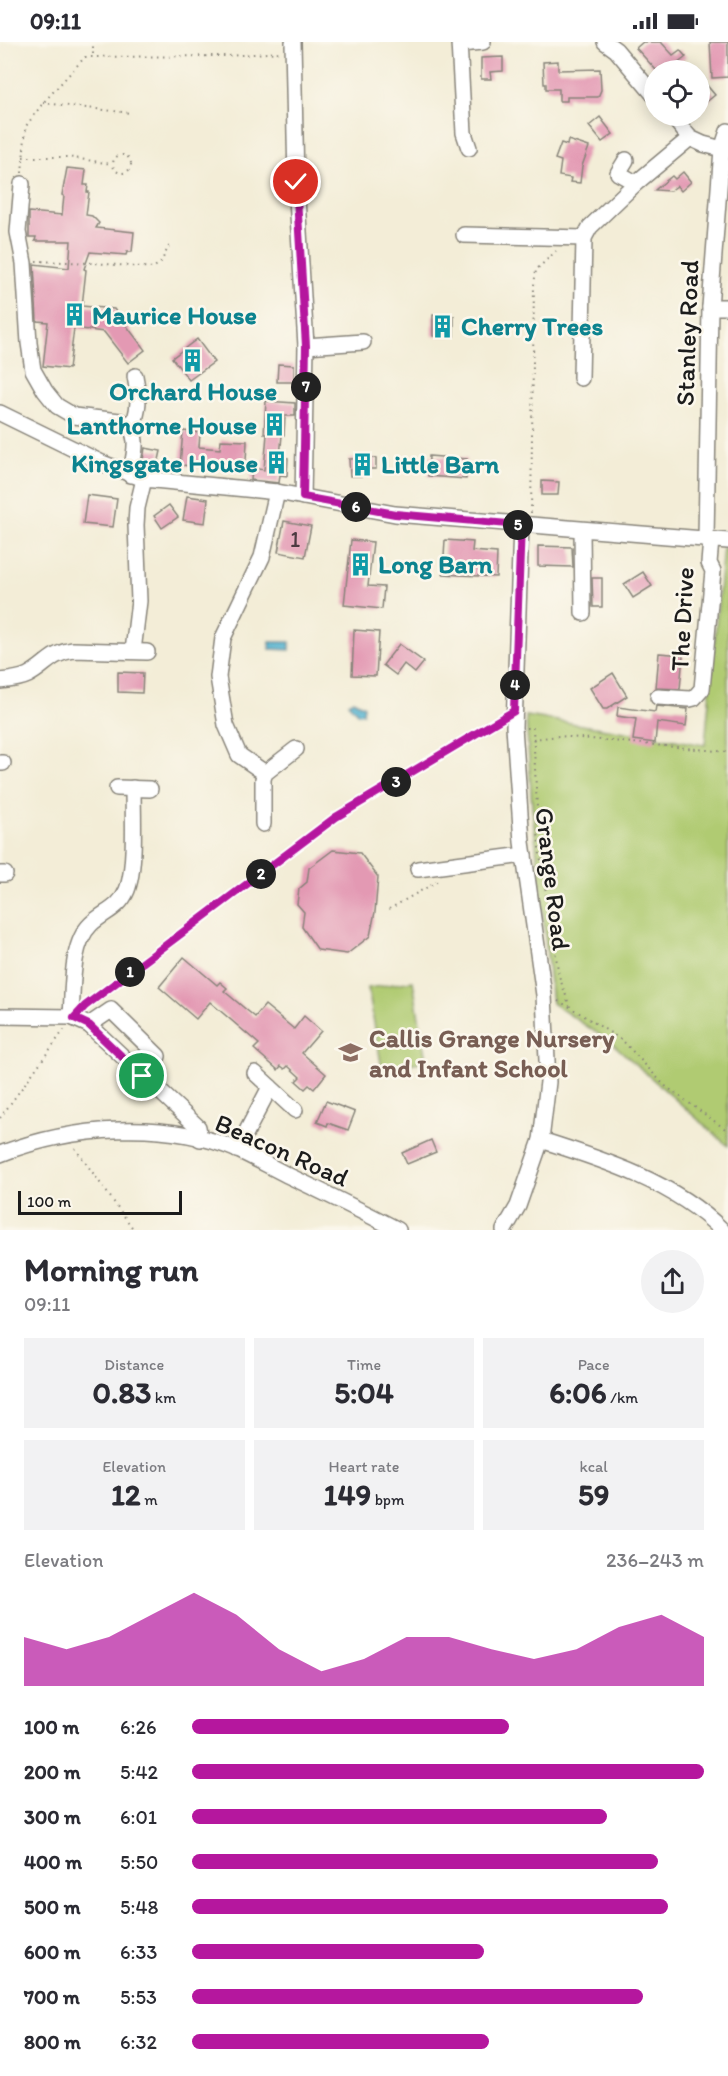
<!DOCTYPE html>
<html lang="en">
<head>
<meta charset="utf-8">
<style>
  :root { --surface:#fff; --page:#f2f2f3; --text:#2b2b33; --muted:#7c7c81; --accent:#b5179e }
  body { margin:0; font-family:Itim,sans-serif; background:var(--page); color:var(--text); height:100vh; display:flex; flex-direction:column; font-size:22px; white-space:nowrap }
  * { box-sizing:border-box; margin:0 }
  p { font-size:20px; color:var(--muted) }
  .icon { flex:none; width:33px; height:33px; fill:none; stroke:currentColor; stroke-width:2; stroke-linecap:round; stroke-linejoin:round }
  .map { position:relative; height:1188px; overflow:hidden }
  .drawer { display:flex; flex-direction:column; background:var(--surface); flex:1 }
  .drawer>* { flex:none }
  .buttons { position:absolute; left:644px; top:18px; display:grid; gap:12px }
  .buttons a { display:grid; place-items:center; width:66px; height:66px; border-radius:50%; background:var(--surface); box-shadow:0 3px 15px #0003; font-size:30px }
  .scale { position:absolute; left:18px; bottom:15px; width:164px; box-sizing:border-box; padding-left:6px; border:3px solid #1c1c1c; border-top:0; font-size:16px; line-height:21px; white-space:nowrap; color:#1c1c1c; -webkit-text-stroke:4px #fbf7ec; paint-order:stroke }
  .pin { position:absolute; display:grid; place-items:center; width:51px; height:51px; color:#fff; margin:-26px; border:3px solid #fff; border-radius:50%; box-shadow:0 2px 6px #0007 }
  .km { position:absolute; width:30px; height:30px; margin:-15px; border-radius:50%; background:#222; color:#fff; font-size:16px; line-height:30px; text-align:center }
  .round { display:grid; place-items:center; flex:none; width:63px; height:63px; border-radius:32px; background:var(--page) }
  .overview { display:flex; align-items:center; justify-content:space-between; height:102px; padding:0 24px }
  h1 { font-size:33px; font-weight:700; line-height:45px }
  .metrics { display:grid; grid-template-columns:repeat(3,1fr); gap:9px; height:102px; padding:6px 24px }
  .metrics div { display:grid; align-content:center; border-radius:0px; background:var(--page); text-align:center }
  .metrics b { font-size:30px; font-weight:700 }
  .metrics small { font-size:16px; font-weight:400 }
  .metrics p { font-size:16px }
  .chart { height:168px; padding:12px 24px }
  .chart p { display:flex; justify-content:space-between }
  .chart svg { width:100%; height:108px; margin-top:6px; fill:var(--accent); opacity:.7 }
  ul { padding:0 24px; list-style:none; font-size:20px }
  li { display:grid; grid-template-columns:96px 72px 1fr; align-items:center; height:45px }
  li i { height:15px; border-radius:8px; background:var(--accent) }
  .status { display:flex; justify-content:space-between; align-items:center; height:42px; padding:0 30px; background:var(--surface); direction:ltr }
  .status svg { height:16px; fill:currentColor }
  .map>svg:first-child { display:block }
  .green { fill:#b0cb72; stroke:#667447; stroke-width:1.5 }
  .water { fill:#4fb0ce; stroke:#366675; stroke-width:1.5 }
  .building { fill:#e399b3 }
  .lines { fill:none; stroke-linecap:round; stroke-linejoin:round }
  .minor-casing { stroke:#88847a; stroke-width:18 }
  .path { stroke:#88847a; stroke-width:2; stroke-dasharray:1.5 4.5; stroke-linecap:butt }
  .minor { stroke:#fff; stroke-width:15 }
  .route-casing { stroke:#fff; stroke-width:12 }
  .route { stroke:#b5179e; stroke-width:8 }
  .labels { text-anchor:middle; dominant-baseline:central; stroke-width:5; stroke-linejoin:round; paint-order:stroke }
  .number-label { font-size:22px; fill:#4e3b42 }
  .culture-label { font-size:26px; font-weight:bold; fill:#0d838f; stroke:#fbf7ec; text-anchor:start }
  .street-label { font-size:26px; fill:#1c1c1c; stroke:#fbf7ec }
  .education-label { font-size:26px; font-weight:bold; fill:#785e54; stroke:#fbf7ec; text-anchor:start }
</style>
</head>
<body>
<div class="status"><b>09:11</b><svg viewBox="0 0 49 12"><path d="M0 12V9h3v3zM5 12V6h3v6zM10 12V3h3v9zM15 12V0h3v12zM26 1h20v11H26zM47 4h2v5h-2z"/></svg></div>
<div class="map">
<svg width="728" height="1188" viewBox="0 0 728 1188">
  <rect width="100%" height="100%" fill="#fbf7ec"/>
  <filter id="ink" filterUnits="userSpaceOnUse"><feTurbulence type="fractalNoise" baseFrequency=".0167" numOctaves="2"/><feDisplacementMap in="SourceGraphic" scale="12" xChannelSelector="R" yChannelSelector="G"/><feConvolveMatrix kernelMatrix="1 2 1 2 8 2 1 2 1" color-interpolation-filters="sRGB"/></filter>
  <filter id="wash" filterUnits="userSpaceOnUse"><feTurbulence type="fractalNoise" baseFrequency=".008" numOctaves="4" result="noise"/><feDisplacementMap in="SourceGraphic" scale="24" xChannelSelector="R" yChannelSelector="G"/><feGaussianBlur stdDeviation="1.35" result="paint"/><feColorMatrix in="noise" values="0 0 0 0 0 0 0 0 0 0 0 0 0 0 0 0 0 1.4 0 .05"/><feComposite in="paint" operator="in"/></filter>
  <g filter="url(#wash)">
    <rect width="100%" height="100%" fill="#f3edd7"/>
    <g class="green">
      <path d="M 723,506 L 728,506 L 728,1104 L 612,1001 L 552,961 L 532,764 L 526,674 L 705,703 Z"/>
      <path d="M 413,939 L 426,1019 L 382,1027 L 368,946 Z"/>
    </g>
    <g class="water">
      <path d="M 270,600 L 290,600 L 290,608 L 270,607 Z"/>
      <path d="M 353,658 L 364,664 L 363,671 L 358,672 L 348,661 Z"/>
    </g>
    <g id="blocks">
      <g class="building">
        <path d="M 643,0 L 661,0 L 673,13 L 680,8 L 686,15 L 677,22 L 682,28 L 656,28 L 636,6 Z"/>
        <path d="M 710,0 L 728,0 L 728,35 L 712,36 Z"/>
        <path d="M 503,15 L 503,29 L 490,30 L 491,37 L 481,37 L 481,16 Z"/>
        <path d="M 558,19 L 558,28 L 600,27 L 601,48 L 598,55 L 567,55 L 567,59 L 559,59 L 559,47 L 546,47 L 546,42 L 544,42 L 543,20 Z"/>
        <path d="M 699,34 L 715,53 L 699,66 Z"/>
        <path d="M 600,75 L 613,92 L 602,100 L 589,84 Z"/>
        <path d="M 568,98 L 589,105 L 582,124 L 580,141 L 570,140 L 571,136 L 559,134 L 561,119 L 555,117 L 561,101 L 567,103 Z"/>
        <path d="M 67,126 L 86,128 L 84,143 L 88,143 L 87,150 L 89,150 L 86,173 L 92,174 L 99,181 L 96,186 L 134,190 L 132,210 L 127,210 L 126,213 L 90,210 L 84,227 L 86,228 L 82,264 L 114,267 L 145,308 L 128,321 L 104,290 L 74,286 L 69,327 L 43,324 L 48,280 L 37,279 L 34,222 L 69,226 L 71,199 L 35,199 L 36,195 L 29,195 L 29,170 L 62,173 L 64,154 L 62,153 Z"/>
        <path d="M 683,130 L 691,140 L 681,149 L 677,144 L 670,149 L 655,148 L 672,134 L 675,137 Z"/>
        <path d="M 433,273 L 454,274 L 454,294 L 433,294 Z"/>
        <path d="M 197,297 L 214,320 L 189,338 L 172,316 Z"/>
        <path d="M 278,322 L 294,323 L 294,340 L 277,340 Z"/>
        <path d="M 266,359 L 295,361 L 295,374 L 285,374 L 284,393 L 282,393 L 280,415 L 288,416 L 287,434 L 280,433 L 279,441 L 251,438 L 252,426 L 264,428 L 267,392 L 264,392 Z"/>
        <path d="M 183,389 L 200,391 L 199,405 L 220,407 L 221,398 L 247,399 L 246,420 L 208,418 L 207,425 L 180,423 Z"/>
        <path d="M 145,406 L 161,409 L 157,427 L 142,424 Z"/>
        <path d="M 429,414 L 467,417 L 466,437 L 428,434 Z"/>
        <path d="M 376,416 L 376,427 L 365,427 L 365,434 L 350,434 L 349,417 Z"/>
        <path d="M 542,439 L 559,440 L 558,453 L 542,453 Z"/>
        <path d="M 87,453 L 117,457 L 113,485 L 83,482 Z"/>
        <path d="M 187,454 L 208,457 L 205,481 L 183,478 Z"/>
        <path d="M 169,463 L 178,475 L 162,486 L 154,474 Z"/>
        <path d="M 284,479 L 311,484 L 305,515 L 278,510 Z"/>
        <path d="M 351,498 L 373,500 L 368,544 L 384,545 L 382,567 L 344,563 Z"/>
        <path d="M 445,498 L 473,500 L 472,509 L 497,511 L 496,535 L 443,532 Z"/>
        <path d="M 538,504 L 572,505 L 573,525 L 538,524 Z"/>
        <path d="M 643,530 L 652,544 L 633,556 L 624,542 Z"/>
        <path d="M 592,536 L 602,536 L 602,565 L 593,565 Z"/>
        <path d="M 354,588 L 379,590 L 376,634 L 352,633 Z"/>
        <path d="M 399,602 L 424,620 L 415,631 L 404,622 L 396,633 L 383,623 Z"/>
        <path d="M 659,611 L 683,613 L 680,647 L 656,646 Z"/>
        <path d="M 118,630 L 143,631 L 142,651 L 118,650 Z"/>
        <path d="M 613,631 L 627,654 L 607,667 L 603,667 L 590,646 Z"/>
        <path d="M 656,664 L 688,667 L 686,684 L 657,680 L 655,701 L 633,698 L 636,677 L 617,674 L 618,665 L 655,670 Z"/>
        <path d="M 333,808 L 360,811 L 378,835 L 375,870 L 370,894 L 347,912 L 318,908 L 302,885 L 304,870 L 297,862 L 299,847 L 307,840 L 309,826 Z"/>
        <path d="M 184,915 L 217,943 L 220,940 L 227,946 L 224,949 L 255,975 L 265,963 L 294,987 L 304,974 L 321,989 L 302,1011 L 326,1032 L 314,1047 L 309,1043 L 305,1047 L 296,1039 L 300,1035 L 288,1024 L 285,1027 L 281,1024 L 278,1028 L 254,1007 L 259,1002 L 210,960 L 196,977 L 159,945 Z"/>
        <path d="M 326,1059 L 355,1070 L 348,1088 L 328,1081 L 327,1084 L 317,1080 Z"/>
        <path d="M 431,1098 L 436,1110 L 407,1122 L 402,1111 Z"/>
      </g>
    </g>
  </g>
  <g filter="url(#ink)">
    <use href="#blocks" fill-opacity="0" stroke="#88847a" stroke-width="1.5"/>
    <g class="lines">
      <defs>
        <g id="minor">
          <path d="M 293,0 L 296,140 L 306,304 L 303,455"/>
          <path d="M 459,0 L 464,91 L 469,106"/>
          <path d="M 605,0 L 616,8 L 654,53"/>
          <path d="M 460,2 L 483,0"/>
          <path d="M 672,74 L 690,96"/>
          <path d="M 626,118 L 618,131 L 636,141"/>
          <path d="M 22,142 L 18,190 L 24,221 L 29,301 L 33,328 L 45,349 L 57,364 L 74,374 L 120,379 C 143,387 134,414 130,433"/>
          <path d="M 464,193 L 584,196"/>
          <path d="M 710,265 L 728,265"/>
          <path d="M 306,304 L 363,300"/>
          <path d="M 581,336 L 584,196 L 590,185 L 636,141 L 690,96 L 703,102 L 722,107"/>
          <path d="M 0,371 L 102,421 L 144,437 L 277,450 L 395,472 L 728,499"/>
          <path d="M 131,387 C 140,369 139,354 135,334"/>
          <path d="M 582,488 L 583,571"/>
          <path d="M 706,497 L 710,265 L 722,107 L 728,89"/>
          <path d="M 133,609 L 139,559 L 136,483 L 137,466 L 144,437"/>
          <path d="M 0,639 C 9,638 20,637 28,633 C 47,623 49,612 73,608 L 147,610"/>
          <path d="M 658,655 L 690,657 L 694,656 L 702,647 L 713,529 L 709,521 L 711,498"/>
          <path d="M 0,721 L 3,721"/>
          <path d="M 265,731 L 239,713 L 226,683 L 218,635 L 223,596 L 262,515 L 277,450"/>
          <path d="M 117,746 L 150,747"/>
          <path d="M 263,782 L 263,737 L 265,731 L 296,707"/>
          <path d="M 418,827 L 524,813"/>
          <path d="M 0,832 L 5,832"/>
          <path d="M 0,974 L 71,975 L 89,983 L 198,1085 L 200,1097"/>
          <path d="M 71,975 C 73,948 70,902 91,882 C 104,870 120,866 127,848 C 136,825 133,773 133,746"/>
          <path d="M 89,983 L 111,968 L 158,1014 L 155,1022 L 143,1034"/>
          <path d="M 255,1031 L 295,1068"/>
          <path d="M 541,1098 C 604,1118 674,1140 722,1188"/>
          <path d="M 237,1108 L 270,1045"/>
          <path d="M 0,1112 C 73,1084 165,1077 238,1108 C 255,1116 271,1125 287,1133 C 325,1151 362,1169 398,1188"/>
          <path d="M 504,1188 L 518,1164 L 541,1098 L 548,1040 L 544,953 L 522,800 L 514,685 L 521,483"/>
        </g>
      </defs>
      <use href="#minor" class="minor-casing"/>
      <g class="path">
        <path d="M 93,12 L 93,0"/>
        <path d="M 43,61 L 131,71"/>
        <circle cx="122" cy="122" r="9"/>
        <path d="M 23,115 L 67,115 L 112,122"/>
        <path d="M 22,131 L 26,84 L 43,61 L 85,15 L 228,14 L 280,10"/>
        <path d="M 36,219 L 94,221 L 153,226 L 161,220 L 169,204"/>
        <path d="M 531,471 L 534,243 L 536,228 L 556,209"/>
        <path d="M 526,686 L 533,686 L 539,806 L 559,934 L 570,965"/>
        <path d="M 533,697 L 559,694 L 728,710"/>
        <path d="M 389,867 L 440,838"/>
        <path d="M 558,959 L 570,965 L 623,999 L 664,1043 L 728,1089"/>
        <path d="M 85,964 L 336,775 L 502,675"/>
        <path d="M 0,1076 L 64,988"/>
        <path d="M 75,1106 L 134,1188"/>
      </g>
      <use href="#minor" class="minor"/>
    </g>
  </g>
  <g class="lines" filter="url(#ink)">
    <defs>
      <path id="route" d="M 142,1034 L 89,983 L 74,976 L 85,964 L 336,775 L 514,669 L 521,483 L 395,472 L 303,455 L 306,304 L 296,140"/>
    </defs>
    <use href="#route" class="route-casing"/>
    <use href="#route" class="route"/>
  </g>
  <defs>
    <symbol id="building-bare" viewBox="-9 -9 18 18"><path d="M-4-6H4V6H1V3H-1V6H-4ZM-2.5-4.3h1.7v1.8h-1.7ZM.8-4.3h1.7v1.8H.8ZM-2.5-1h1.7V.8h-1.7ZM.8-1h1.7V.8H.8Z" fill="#0f9aa8" stroke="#fbf7ec" stroke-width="2.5" paint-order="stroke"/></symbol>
    <symbol id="school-bare" viewBox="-9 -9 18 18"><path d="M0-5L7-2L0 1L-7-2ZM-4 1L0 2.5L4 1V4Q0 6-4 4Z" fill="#8d6e63" stroke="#fbf7ec" stroke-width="2.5" paint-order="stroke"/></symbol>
  </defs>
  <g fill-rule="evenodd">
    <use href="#building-bare" x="58" y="256" width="33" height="33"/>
    <use href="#building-bare" x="426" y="268" width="33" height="33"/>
    <use href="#building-bare" x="176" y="302" width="33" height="33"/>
    <use href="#building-bare" x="258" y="366" width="33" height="33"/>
    <use href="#building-bare" x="260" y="404" width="33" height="33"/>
    <use href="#building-bare" x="346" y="406" width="33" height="33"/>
    <use href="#building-bare" x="344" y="506" width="33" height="33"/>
    <use href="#school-bare" x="334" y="994" width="33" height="33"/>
  </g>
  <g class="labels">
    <g class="number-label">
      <text x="295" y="497">1</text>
    </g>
    <g class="culture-label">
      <text x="92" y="273">Maurice House</text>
      <text x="461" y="284">Cherry Trees</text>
      <text x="193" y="349" text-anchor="middle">Orchard House</text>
      <text x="257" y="383" text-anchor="end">Lanthorne House</text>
      <text x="258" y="421" text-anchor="end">Kingsgate House</text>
      <text x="381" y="422">Little Barn</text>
      <text x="378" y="522">Long Barn</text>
    </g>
    <g class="street-label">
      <text transform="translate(687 291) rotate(-88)">Stanley Road</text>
      <text transform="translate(682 577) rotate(-87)">The Drive</text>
      <text transform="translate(553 837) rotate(83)">Grange Road</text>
      <text transform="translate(282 1108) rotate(24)">Beacon Road</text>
    </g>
    <g class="education-label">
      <text x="369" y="996">Callis Grange Nursery<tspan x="369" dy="30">and Infant School</tspan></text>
    </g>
  </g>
</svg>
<div class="buttons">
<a><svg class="icon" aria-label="locate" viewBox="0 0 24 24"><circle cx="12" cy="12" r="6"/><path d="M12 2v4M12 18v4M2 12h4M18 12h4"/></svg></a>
</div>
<div class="scale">100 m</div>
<div class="pin" style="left:142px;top:1034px;background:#1e9e55"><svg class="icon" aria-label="arrive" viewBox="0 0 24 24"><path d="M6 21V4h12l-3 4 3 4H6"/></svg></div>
<div class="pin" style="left:296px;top:140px;background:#d93025"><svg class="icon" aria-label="check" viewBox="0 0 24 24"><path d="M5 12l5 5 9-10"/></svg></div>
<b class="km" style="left:130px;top:930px">1</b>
<b class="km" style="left:261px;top:832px">2</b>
<b class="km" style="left:396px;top:740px">3</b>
<b class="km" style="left:515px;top:643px">4</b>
<b class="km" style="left:518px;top:483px">5</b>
<b class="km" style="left:356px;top:465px">6</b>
<b class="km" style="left:306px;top:345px">7</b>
</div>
<section class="drawer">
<div class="overview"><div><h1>Morning run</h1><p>09:11</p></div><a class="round"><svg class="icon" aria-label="share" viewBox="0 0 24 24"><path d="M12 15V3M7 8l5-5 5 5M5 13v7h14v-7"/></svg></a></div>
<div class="metrics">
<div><p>Distance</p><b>0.83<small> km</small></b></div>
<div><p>Time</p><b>5:04</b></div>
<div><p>Pace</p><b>6:06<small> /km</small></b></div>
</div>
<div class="metrics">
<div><p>Elevation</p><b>12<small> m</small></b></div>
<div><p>Heart rate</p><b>149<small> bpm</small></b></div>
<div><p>kcal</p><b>59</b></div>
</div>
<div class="chart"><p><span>Elevation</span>236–243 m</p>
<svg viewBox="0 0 160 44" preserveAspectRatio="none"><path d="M0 44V24L10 29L20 24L30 15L40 6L50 15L60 29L70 38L80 33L90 24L100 24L110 29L120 33L130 29L140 20L150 15L160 24V44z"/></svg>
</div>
<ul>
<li><b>100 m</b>6:26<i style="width:62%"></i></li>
<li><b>200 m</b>5:42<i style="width:100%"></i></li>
<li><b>300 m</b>6:01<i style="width:81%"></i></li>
<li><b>400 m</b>5:50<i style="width:91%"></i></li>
<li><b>500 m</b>5:48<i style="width:93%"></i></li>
<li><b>600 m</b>6:33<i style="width:57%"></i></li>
<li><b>700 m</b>5:53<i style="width:88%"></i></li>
<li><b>800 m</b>6:32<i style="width:58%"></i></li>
</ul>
</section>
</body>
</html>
